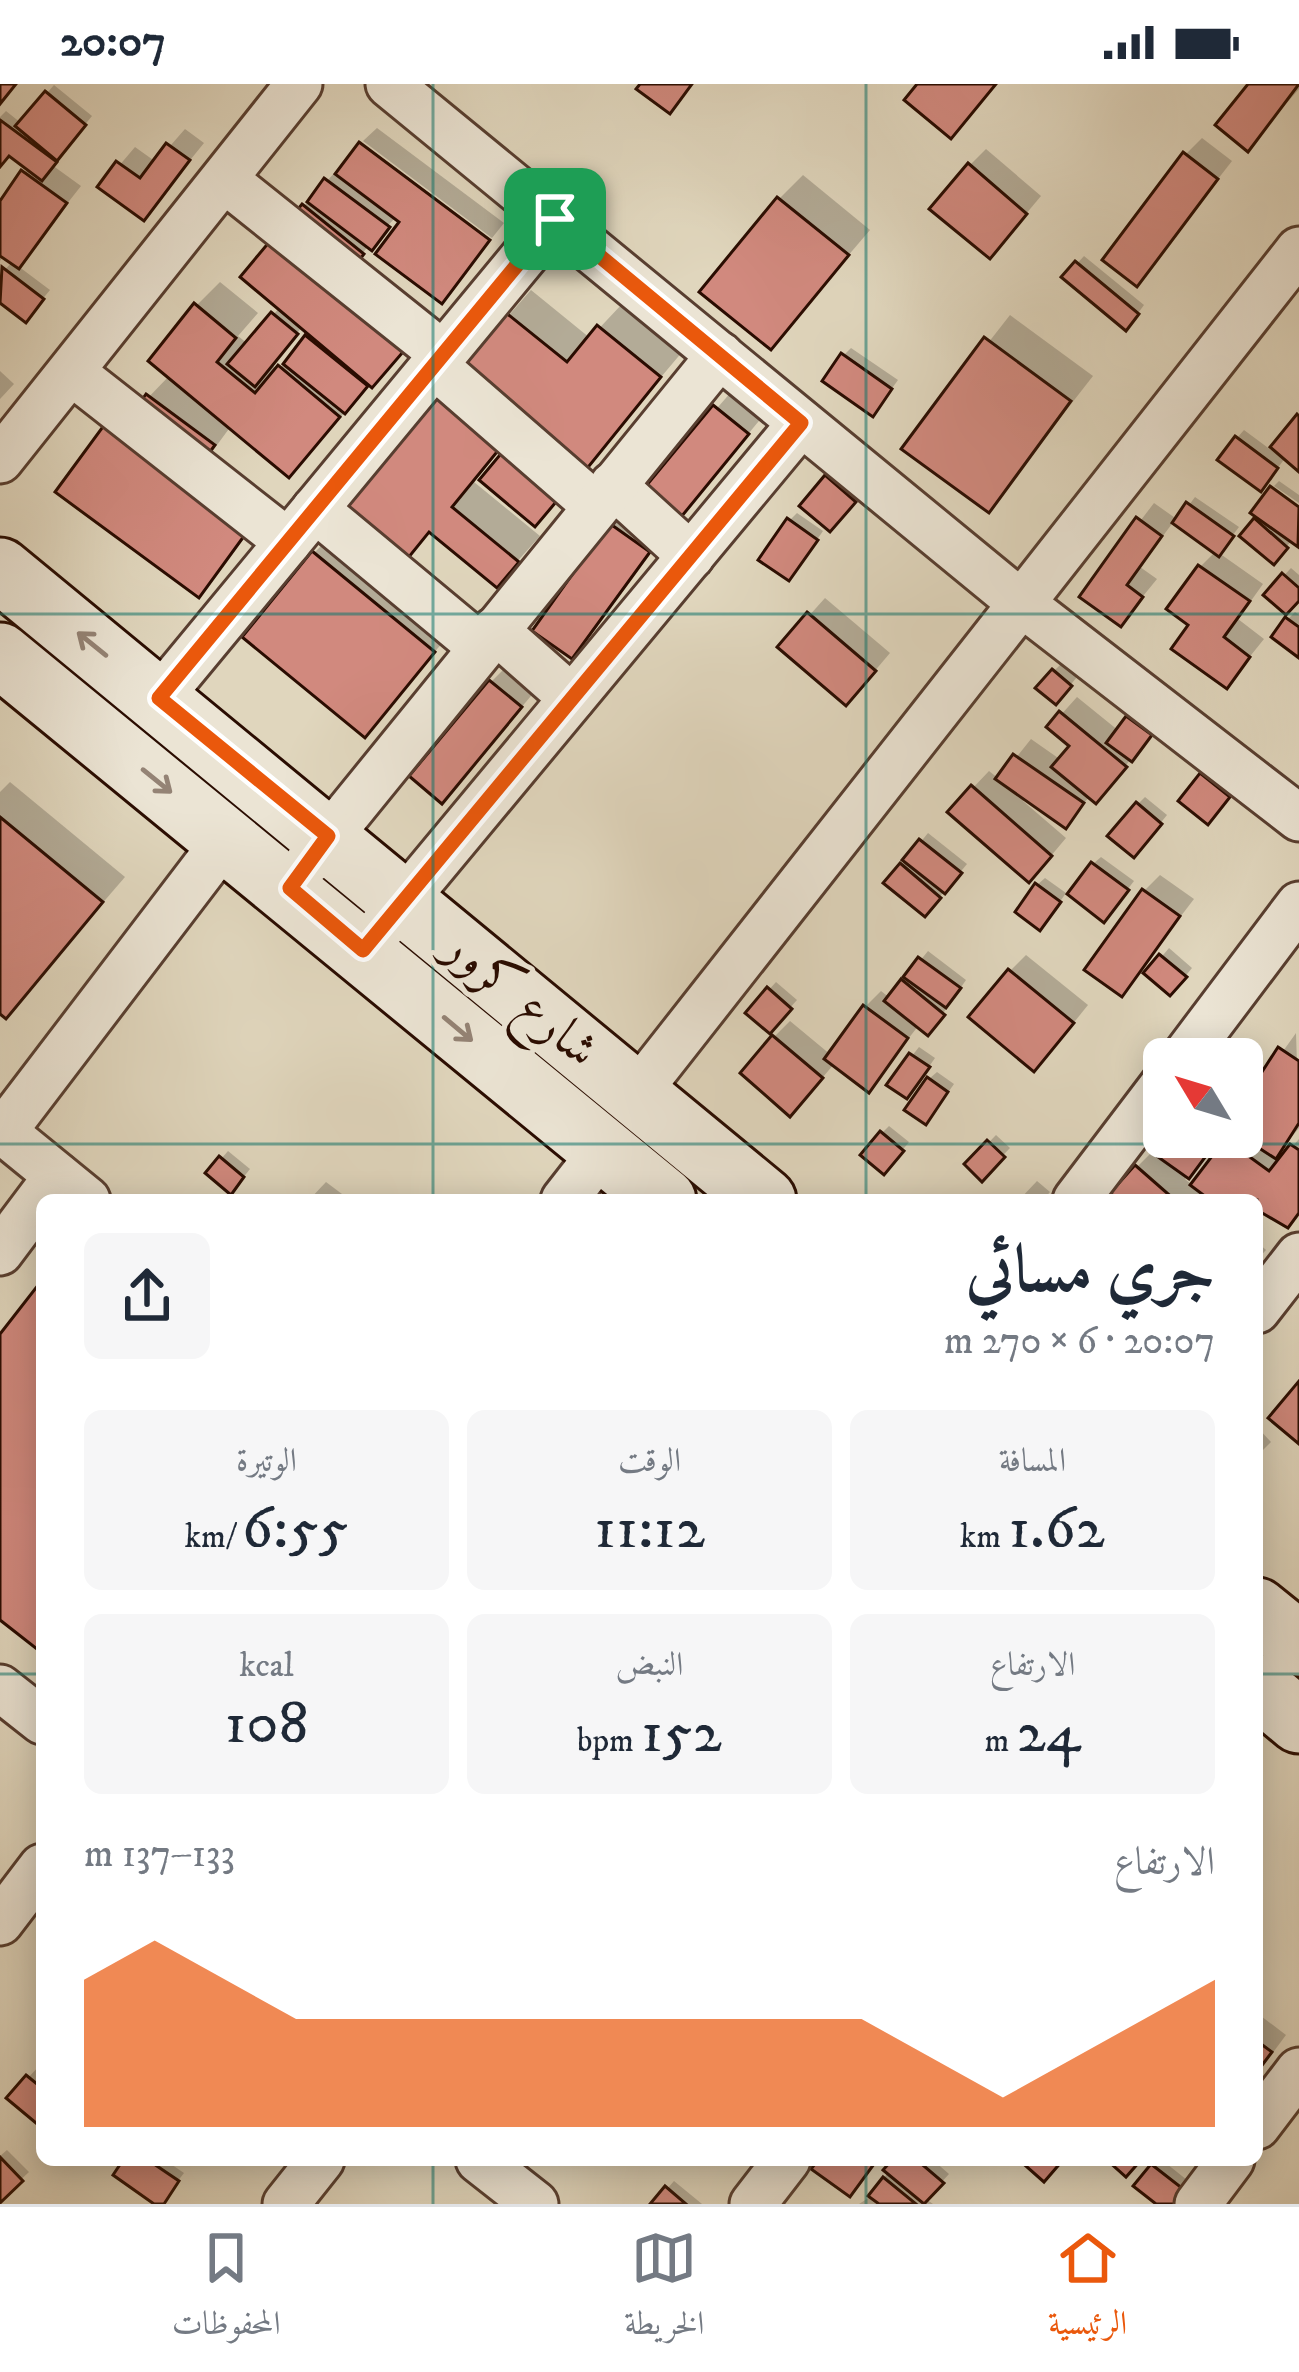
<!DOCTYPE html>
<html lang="ar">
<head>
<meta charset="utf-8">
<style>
  :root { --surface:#fff; --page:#f6f6f7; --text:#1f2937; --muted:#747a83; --line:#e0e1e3; --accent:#ea580c }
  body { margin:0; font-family:"IM FELL DW Pica",Amiri,serif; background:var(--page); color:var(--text); direction:rtl; height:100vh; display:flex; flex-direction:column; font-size:45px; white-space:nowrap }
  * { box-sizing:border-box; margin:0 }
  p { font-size:39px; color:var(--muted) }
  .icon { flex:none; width:66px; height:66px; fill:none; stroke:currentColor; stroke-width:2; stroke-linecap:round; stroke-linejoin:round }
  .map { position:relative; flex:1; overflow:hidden; direction:ltr }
  .panel { position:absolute; left:36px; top:1110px; width:1227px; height:972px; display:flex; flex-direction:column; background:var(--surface); border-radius:18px; box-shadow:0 6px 30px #0003; direction:rtl }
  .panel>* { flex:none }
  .needle { width:78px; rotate:308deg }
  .controls { position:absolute; left:1143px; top:954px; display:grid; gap:24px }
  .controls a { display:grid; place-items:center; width:120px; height:120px; border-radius:18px; background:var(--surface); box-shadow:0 6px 30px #0003; font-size:60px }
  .pin { position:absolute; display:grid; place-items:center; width:102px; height:102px; color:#fff; margin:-51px; border-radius:24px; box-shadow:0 6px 18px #0006 }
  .round { display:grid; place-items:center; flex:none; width:126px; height:126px; border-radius:18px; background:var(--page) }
  .overview { display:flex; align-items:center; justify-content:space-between; height:204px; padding:0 48px }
  h1 { font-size:66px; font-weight:600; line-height:90px }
  .stats { display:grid; grid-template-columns:repeat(3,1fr); gap:18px; height:204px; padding:12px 48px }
  .stats div { display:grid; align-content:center; border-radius:18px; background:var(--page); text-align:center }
  .stats b { font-size:60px; font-weight:600 }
  .stats small { font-size:33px; font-weight:400 }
  .stats p { font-size:33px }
  .chart { height:336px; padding:24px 48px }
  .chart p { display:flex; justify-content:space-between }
  .chart svg { width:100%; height:216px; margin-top:12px; fill:var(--accent); opacity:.7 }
  .status { display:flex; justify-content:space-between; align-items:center; height:84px; padding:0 60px; background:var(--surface); direction:ltr }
  .status svg { height:33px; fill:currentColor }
  .menu { display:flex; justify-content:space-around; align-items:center; height:168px; border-top:3px solid var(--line); background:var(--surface); font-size:33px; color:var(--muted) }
  .menu a { display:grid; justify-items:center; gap:6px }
  .menu .on { color:var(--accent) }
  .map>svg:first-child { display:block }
  .shadow { fill:#0003; fill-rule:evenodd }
  .building { fill:#d1897e; stroke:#2a0c01; stroke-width:3 }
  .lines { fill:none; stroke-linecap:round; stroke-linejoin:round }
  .minor-casing { stroke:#583e30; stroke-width:51 }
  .secondary-casing { stroke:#2a0c01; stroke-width:69 }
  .minor { stroke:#ebe4d4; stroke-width:45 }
  .secondary { stroke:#ebe4d4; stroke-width:63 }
  .oneway { stroke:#948375 }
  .route-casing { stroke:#fff; stroke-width:24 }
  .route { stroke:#ea580c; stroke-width:15 }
  .grid { fill:none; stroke:#0f766e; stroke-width:3; stroke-opacity:0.55 }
  .labels { text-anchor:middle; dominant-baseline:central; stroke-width:10; stroke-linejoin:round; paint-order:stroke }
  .street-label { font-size:51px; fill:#2a0c01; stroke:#ebe4d4 }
</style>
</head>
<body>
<div class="status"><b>20:07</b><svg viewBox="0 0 49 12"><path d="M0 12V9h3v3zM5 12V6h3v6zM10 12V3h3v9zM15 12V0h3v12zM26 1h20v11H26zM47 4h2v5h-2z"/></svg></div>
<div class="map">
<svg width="1299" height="2120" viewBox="0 0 1299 2120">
  <rect width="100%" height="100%" fill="#e0d6bd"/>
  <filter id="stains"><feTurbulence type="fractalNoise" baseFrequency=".00167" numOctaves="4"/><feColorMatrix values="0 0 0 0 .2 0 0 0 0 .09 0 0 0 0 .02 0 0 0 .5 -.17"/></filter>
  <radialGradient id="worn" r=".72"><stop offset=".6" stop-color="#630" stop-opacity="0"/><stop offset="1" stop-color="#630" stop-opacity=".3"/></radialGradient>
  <g class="shadow">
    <path d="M 1252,0 L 1299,0 L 1299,5 L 1248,64 Z"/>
    <path d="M 54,1 L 92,32 L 52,81 L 81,102 L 18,182 L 50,206 L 26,235 L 0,215 L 0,191 L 13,177 L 4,171 L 0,177 L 0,122 L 29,83 L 10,68 L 0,81 L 0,33 L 6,27 L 21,39 Z"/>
    <path d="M 377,44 L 504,139 L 492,154 L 363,57 Z"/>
    <path d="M 185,45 L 204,59 L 144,133 L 101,103 L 135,63 L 156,78 Z"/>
    <path d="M 1202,54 L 1232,77 L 1137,199 L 1186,70 Z"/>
    <path d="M 359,62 L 489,159 L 442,216 L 403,137 L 397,132 L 369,161 L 353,182 L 416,250 L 289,390 L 231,342 L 206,376 L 269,423 L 199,510 L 144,318 L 170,291 L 197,221 L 220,198 L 258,229 L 238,252 L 248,260 L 280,223 L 304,122 ZM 303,242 L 312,249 L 278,286 L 271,280 Z"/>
    <path d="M 986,65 L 1041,112 L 1005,155 L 970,81 Z"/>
    <path d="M 803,91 L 870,146 L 771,262 L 779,115 Z"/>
    <path d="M 1084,172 L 1144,221 L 1133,236 L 1065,193 Z"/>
    <path d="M 531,206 L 590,254 L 623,219 L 683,267 L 581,388 L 521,339 L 474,398 L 540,452 L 497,500 L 431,446 L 400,480 L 462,285 Z"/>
    <path d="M 1010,231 L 1093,292 L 989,425 L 906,364 Z"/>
    <path d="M 851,264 L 898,296 L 880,321 L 844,271 Z"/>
    <path d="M 0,287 L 14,300 L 0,315 Z"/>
    <path d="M 732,307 L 763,332 L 692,418 L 645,407 Z"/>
    <path d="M 1299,332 L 1299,384 L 1286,373 L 1268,397 L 1237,354 L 1244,346 L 1271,366 Z"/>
    <path d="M 835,386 L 861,409 L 830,444 L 803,421 Z"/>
    <path d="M 1279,397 L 1299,411 L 1299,419 L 1274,402 Z"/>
    <path d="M 1270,406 L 1299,427 L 1299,458 L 1293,455 L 1274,477 L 1243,452 L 1260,432 Z"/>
    <path d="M 1195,413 L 1239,443 L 1219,469 L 1263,500 L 1238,535 L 1264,555 L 1227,601 L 1192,540 L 1200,483 L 1216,467 L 1174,437 L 1140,483 L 1157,495 L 1121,539 L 1083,512 L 1154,419 L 1178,436 Z"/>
    <path d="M 627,424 L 664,450 L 572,571 L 611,440 Z"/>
    <path d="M 797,429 L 823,447 L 796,486 L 790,436 Z"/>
    <path d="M 338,445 L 456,543 L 364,650 L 314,469 Z"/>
    <path d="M 1291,484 L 1299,491 L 1299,513 L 1267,510 Z"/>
    <path d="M 825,514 L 890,569 L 862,602 L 781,563 Z"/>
    <path d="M 1295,528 L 1299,531 L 1299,570 L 1288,535 Z"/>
    <path d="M 1061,580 L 1077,593 L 1063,610 L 1054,587 Z"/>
    <path d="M 507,582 L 536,606 L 457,700 L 491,598 Z"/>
    <path d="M 1077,613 L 1119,647 L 1136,627 L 1156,641 L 1112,700 L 1090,712 L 1065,741 L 1026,713 L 1023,717 L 1066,754 L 1045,779 L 951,727 L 989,687 L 999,695 L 1031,655 L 1061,676 L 1073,662 L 1050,643 Z"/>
    <path d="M 1209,684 L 1235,705 L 1215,730 L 1202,691 Z"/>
    <path d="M 10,698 L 125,793 L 6,931 L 0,926 L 0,708 Z"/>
    <path d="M 1145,713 L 1167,731 L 1141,763 L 1138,720 Z"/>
    <path d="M 928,749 L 967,780 L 932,822 L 888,798 Z"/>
    <path d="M 1101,773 L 1134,797 L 1111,827 L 1093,780 Z"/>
    <path d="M 1160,791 L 1194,815 L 1122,909 L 1144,807 Z"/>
    <path d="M 1045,794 L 1066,809 L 1047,836 L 1037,801 Z"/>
    <path d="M 1169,864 L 1192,884 L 1178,901 L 1148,889 Z"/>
    <path d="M 928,867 L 966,896 L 935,941 L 919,941 L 869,1005 L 834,980 L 806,1013 L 774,953 L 790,937 L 831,971 L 865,923 L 881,907 L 890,914 Z"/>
    <path d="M 1026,871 L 1088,921 L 1050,968 L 1010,887 Z"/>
    <path d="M 776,898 L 797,916 L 770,946 L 749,928 Z"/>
    <path d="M 1296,949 L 1299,1044 L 1280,1067 L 1285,1071 L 1299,1055 L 1299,1129 L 1257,1126 L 1257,1116 L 1122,1116 L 1137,1083 L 1153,1067 L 1161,1074 L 1177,1053 L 1219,1053 L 1185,1095 L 1193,1102 L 1227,1057 L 1242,1053 L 1242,1025 Z"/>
    <path d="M 919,963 L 935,974 L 914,1004 L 890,1000 Z"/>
    <path d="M 937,988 L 954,1000 L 933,1030 L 929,995 Z"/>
    <path d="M 889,1042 L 909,1058 L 891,1080 L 882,1049 Z"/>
    <path d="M 996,1051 L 1010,1064 L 982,1093 L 968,1080 Z"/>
    <path d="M 228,1067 L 250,1085 L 238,1100 L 209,1089 Z"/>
    <path d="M 1037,1097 L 1050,1108 L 1043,1116 L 1019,1116 Z"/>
    <path d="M 326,1098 L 350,1116 L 309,1116 Z"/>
    <path d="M 1257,1158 L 1266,1166 L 1257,1176 Z"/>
    <path d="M 1257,1343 L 1271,1358 L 1257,1372 Z"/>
    <path d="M 1257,1929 L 1286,1951 L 1257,1990 Z"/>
    <path d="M 42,1979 L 42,2040 L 10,2013 Z"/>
    <path d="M 7,2066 L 29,2088 L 0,2115 L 0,2072 Z"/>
    <path d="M 127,2076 L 165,2076 L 184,2089 L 160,2120 Z"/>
    <path d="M 896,2076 L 933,2076 L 949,2090 L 926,2115 L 933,2120 L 859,2120 L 873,2111 Z"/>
    <path d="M 1162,2076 L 1192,2100 L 1161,2120 L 1153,2082 Z"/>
    <path d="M 674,2097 L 702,2120 L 654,2120 Z"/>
  </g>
  <g class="building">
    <path d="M 0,0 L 16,0 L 0,20 Z"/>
    <path d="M 640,0 L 692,0 L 670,30 L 636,5 Z"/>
    <path d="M 917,0 L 996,0 L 951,55 L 904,16 Z"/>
    <path d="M 1248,0 L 1299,0 L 1248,68 L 1215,41 Z"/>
    <path d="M 45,7 L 86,41 L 57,77 L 15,42 Z"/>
    <path d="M 0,36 L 57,78 L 42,97 L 9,72 L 0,83 Z"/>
    <path d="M 359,58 L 490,156 L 442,220 L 375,170 L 399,138 L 335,90 Z"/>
    <path d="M 166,59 L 190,76 L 144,137 L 97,103 L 116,77 L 140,94 Z"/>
    <path d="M 1183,68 L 1218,95 L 1137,203 L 1102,176 Z"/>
    <path d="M 968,79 L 1027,130 L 990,175 L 929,125 Z"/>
    <path d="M 21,86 L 67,119 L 19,185 L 0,172 L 0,117 Z"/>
    <path d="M 324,94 L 390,143 L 372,167 L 307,118 Z"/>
    <path d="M 777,113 L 849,171 L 771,266 L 699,208 Z"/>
    <path d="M 302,120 L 364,170 L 346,193 L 284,143 Z"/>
    <path d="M 270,157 L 403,268 L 372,304 L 240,193 Z"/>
    <path d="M 1075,177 L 1139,230 L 1126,247 L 1061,193 Z"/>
    <path d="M 2,183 L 44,215 L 26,239 L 0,219 Z"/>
    <path d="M 194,219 L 236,254 L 217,278 L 255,309 L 278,281 L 340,333 L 289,394 L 148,277 Z"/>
    <path d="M 271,228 L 298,250 L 255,303 L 227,280 Z"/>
    <path d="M 505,228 L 567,278 L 597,241 L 661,293 L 581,392 L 455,289 Z"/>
    <path d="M 305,251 L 368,302 L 345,330 L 283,280 Z"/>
    <path d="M 984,253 L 1071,317 L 989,429 L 901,365 Z"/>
    <path d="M 841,269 L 892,305 L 873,333 L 822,297 Z"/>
    <path d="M 435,308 L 501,363 L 452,423 L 519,478 L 497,504 L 429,448 L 400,484 L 335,431 Z"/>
    <path d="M 146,310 L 215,361 L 185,402 L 247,448 L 199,514 L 55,408 L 110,333 L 123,343 Z"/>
    <path d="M 713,321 L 749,350 L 677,438 L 641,408 Z"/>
    <path d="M 1297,330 L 1299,332 L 1299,388 L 1270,363 Z"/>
    <path d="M 1235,352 L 1278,384 L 1261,408 L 1217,376 Z"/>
    <path d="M 504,366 L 561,412 L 535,443 L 479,396 Z"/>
    <path d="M 825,391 L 856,418 L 830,448 L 799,422 Z"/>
    <path d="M 1270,402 L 1299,423 L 1298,463 L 1250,429 Z"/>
    <path d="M 1186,418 L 1234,452 L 1219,473 L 1172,439 Z"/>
    <path d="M 1136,433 L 1162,452 L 1127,501 L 1143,513 L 1121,543 L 1079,513 Z"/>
    <path d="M 787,434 L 818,456 L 789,497 L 758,476 Z"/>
    <path d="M 1254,434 L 1288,464 L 1274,481 L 1239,452 Z"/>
    <path d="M 609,439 L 650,468 L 572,575 L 532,547 Z"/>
    <path d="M 312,467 L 435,568 L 365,654 L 242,553 Z"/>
    <path d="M 1198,481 L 1250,517 L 1224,553 L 1250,573 L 1227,605 L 1171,565 L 1188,541 L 1166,525 Z"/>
    <path d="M 1282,489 L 1299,504 L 1299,517 L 1286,531 L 1263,511 Z"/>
    <path d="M 807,528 L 876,587 L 846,622 L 777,563 Z"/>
    <path d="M 1285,533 L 1299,543 L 1299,574 L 1271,553 Z"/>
    <path d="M 1052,585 L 1072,602 L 1056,621 L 1035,604 Z"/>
    <path d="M 489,596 L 522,623 L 442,720 L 409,692 Z"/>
    <path d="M 1059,627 L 1127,683 L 1096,720 L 1051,683 L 1069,662 L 1046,643 Z"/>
    <path d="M 1126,632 L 1152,651 L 1132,678 L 1106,659 Z"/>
    <path d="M 1013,670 L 1084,719 L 1066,745 L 995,695 Z"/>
    <path d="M 1200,689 L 1230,713 L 1208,741 L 1178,717 Z"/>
    <path d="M 971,701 L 1052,772 L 1029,799 L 947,728 Z"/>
    <path d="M 1136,718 L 1162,740 L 1134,774 L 1107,752 Z"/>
    <path d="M 0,733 L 103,818 L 6,935 L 0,930 Z"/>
    <path d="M 919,755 L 962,789 L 945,810 L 902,776 Z"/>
    <path d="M 1091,778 L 1129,806 L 1104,839 L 1067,810 Z"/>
    <path d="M 900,779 L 941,814 L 925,833 L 883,799 Z"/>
    <path d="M 1035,799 L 1061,818 L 1040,847 L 1015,828 Z"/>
    <path d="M 1142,805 L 1180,832 L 1122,913 L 1084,886 Z"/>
    <path d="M 1159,870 L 1187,893 L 1170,912 L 1143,889 Z"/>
    <path d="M 918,873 L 961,904 L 946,924 L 903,893 Z"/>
    <path d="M 1008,885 L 1074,939 L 1034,988 L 968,933 Z"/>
    <path d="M 901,895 L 945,931 L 928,952 L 884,917 Z"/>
    <path d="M 767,903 L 792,925 L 770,950 L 745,929 Z"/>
    <path d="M 863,921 L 908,954 L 869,1009 L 824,975 Z"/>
    <path d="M 772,951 L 823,994 L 790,1033 L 740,989 Z"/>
    <path d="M 1278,963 L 1299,977 L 1299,1039 L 1276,1075 L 1242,1053 L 1242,1019 Z"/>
    <path d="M 909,969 L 930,983 L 907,1015 L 886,1001 Z"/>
    <path d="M 927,993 L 948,1008 L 926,1041 L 904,1026 Z"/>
    <path d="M 880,1047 L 904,1067 L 884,1091 L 860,1071 Z"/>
    <path d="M 1173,1053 L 1220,1053 L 1189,1095 L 1158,1073 Z"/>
    <path d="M 1225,1055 L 1269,1087 L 1290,1060 L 1299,1066 L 1299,1129 L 1288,1144 L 1257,1126 L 1257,1116 L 1210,1116 L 1190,1101 Z"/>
    <path d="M 987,1056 L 1005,1073 L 982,1098 L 964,1080 Z"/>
    <path d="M 219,1072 L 244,1093 L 231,1111 L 205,1089 Z"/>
    <path d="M 1135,1081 L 1175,1116 L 1118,1116 L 1110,1109 Z"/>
    <path d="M 42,1196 L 42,1569 L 0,1536 L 0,1250 Z"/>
    <path d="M 1299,1297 L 1299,1360 L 1268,1334 Z"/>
    <path d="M 1257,1957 L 1272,1968 L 1257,1988 Z"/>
    <path d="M 26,1991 L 42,2004 L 42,2044 L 6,2014 Z"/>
    <path d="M 0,2073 L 23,2097 L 0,2119 Z"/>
    <path d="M 123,2076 L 148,2076 L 179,2097 L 164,2120 L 154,2120 L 113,2091 Z"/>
    <path d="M 818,2076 L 877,2076 L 850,2113 L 811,2085 Z"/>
    <path d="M 892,2076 L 917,2076 L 944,2099 L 924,2120 L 883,2086 Z"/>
    <path d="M 1019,2076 L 1063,2076 L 1044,2098 Z"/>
    <path d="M 1107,2076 L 1141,2076 L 1126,2093 Z"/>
    <path d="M 1151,2080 L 1187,2108 L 1178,2120 L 1156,2120 L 1133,2102 Z"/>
    <path d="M 883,2093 L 916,2120 L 879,2120 L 868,2112 Z"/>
    <path d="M 665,2102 L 686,2120 L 650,2120 Z"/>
  </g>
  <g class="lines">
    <defs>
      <g id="minor">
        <path d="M 389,0 L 1021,519 L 1299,734"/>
        <path d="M 225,96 L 443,270"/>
        <path d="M 434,281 L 596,422"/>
        <path d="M 74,290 L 288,458"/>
        <path d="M 0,376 L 299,0"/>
        <path d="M 613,401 L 691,472"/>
        <path d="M 315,425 L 481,563"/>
        <path d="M 495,546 L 572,614"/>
        <path d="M 159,614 L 555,135"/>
        <path d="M 309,777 L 720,271"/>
        <path d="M 363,866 L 801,339"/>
        <path d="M 1183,975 L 1299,821"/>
        <path d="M 635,1011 L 1299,166"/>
        <path d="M 0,1045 L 87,1116"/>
        <path d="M 3,1048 L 227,754"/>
        <path d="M 564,1116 L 603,1066"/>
        <path d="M 1076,1116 L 1164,1000"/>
        <path d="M 0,1168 L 57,1092"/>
        <path d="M 1257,1226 L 1299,1172"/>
        <path d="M 0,1604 L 42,1637"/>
        <path d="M 0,1838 L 42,1783"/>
        <path d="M 1257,2042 L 1299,1987"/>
        <path d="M 479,2076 L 535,2120"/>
        <path d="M 286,2120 L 321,2076"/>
        <path d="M 753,2120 L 787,2076"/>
        <path d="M 1198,2120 L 1231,2076"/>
      </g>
      <g id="secondary">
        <path d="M 0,486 L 764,1116"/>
        <path d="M 0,571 L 664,1116"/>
        <path d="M 1257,1526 L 1299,1560"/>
        <path d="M 1257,1602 L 1299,1637"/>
      </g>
    </defs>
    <use href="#minor" class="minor-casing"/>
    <use href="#secondary" class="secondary-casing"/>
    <use href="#minor" class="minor"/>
    <use href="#secondary" class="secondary"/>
  </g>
  <defs><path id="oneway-shaft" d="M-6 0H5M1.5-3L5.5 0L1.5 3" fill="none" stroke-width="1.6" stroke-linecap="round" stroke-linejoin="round" transform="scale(3)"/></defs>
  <g class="oneway">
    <use href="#oneway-shaft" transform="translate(92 560) rotate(-141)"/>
    <use href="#oneway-shaft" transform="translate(157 697) rotate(39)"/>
    <use href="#oneway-shaft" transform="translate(458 945) rotate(40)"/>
  </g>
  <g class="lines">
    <defs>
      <path id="route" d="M 555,135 L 801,339 L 363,866 L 290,804 L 328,752 L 159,614 Z"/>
    </defs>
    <use href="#route" class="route-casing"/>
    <use href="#route" class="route"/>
  </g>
  <path class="grid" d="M 433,0 L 433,1116M 866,0 L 866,1116M 0,530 L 1299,530M 0,1060 L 1299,1060M 0,1590 L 42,1590M 1257,1590 L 1299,1590M 433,2076 L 433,2120M 866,2076 L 866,2120"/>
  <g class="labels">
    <g class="street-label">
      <text transform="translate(521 915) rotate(40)">شارع كرور</text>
    </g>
  </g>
  <rect width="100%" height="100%" filter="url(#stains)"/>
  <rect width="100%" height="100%" fill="url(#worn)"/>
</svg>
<div class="controls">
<a><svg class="needle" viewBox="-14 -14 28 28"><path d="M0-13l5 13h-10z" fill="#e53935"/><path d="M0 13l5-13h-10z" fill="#747a83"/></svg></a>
</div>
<div class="pin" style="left:555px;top:135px;background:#1e9e55"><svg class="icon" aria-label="arrive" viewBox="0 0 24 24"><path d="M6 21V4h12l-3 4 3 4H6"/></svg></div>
<section class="panel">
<div class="overview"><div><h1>جري مسائي</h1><p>20:07 · 6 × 270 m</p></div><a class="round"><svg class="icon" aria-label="share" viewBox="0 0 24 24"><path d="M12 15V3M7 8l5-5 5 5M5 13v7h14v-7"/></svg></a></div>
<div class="stats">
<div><p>المسافة</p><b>1.62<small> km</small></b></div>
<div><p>الوقت</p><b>11:12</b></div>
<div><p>الوتيرة</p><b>6:55<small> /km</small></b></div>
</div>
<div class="stats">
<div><p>الارتفاع</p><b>24<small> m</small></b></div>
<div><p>النبض</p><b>152<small> bpm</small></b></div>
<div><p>kcal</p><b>108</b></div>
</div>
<div class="chart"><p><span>الارتفاع</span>133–137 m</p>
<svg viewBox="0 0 160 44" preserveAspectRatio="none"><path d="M0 44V14L10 6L20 14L30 22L40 22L50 22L60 22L70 22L80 22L90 22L100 22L110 22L120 30L130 38L140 30L150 22L160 14V44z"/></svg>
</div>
</section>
</div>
<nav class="menu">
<a class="on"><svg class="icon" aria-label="home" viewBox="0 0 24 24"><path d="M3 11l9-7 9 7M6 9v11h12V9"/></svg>الرئيسية</a>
<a><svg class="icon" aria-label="map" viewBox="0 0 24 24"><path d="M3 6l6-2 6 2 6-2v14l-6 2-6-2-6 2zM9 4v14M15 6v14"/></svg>الخريطة</a>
<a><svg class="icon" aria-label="saved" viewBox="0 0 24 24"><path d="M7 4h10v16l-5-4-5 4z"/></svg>المحفوظات</a>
</nav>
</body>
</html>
